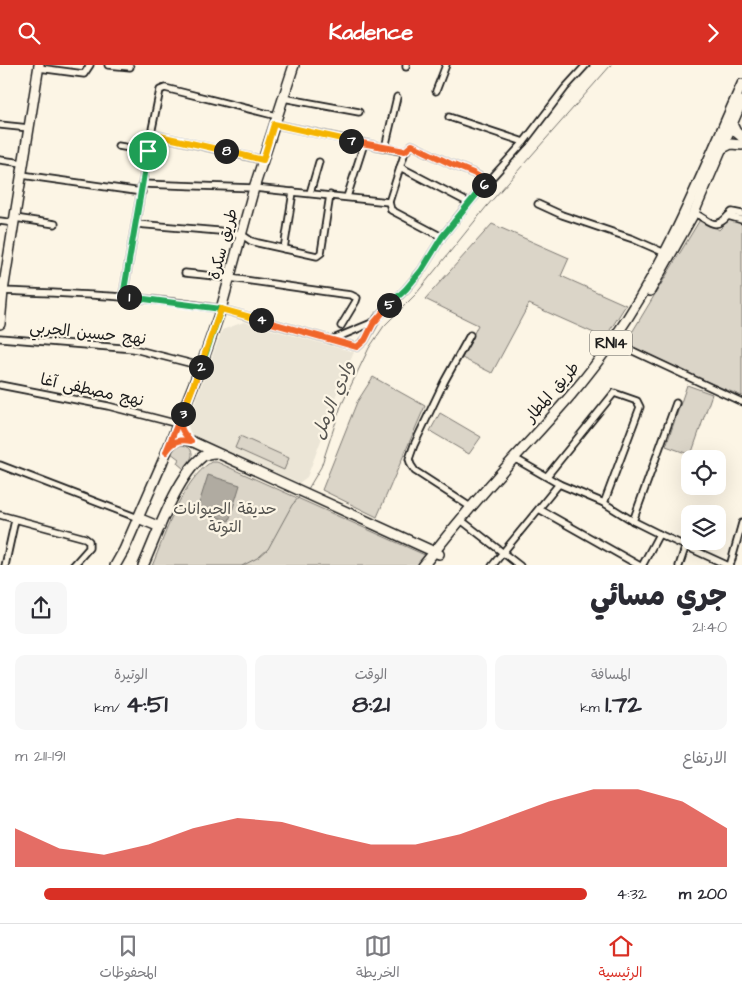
<!DOCTYPE html>
<html lang="ar">
<head>
<meta charset="utf-8">
<style>
  :root { --surface:#fff; --page:#f7f7f7; --text:#2b2b33; --muted:#7c7c81; --line:#e1e1e2; --accent:#d93025 }
  body { margin:0; font-family:"Architects Daughter","Playpen Sans Arabic",sans-serif; background:var(--page); color:var(--text); direction:rtl; height:100vh; display:flex; flex-direction:column; font-size:19px; white-space:nowrap }
  * { box-sizing:border-box; margin:0 }
  p { font-size:16px; color:var(--muted) }
  .icon { flex:none; width:28px; height:28px; fill:none; stroke:currentColor; stroke-width:2; stroke-linecap:round; stroke-linejoin:round }
  .map { position:relative; height:500px; overflow:hidden; direction:ltr }
  .details { display:flex; flex-direction:column; background:var(--surface); flex:1 }
  .details>* { flex:none }
  .tools { position:absolute; left:681px; top:385px; display:grid; gap:10px }
  .tools a { display:grid; place-items:center; width:45px; height:45px; border-radius:10px; background:var(--surface); box-shadow:0 5px 20px #0002; font-size:25px }
  .pin { position:absolute; display:grid; place-items:center; width:42px; height:42px; color:#fff; margin:-21px; border:2px solid #fff; border-radius:50%; box-shadow:0 1px 5px #0007 }
  .km { position:absolute; width:25px; height:25px; margin:-12px; border-radius:50%; background:#222; color:#fff; font-size:14px; line-height:25px; text-align:center }
  .round { display:grid; place-items:center; flex:none; width:52px; height:52px; border-radius:10px; background:var(--page) }
  .headline { display:flex; align-items:center; justify-content:space-between; height:85px; padding:0 15px }
  h1 { font-size:28px; font-weight:800; line-height:38px }
  .metrics { display:grid; grid-template-columns:repeat(3,1fr); gap:8px; height:85px; padding:5px 15px }
  .metrics div { display:grid; align-content:center; border-radius:10px; background:var(--page); text-align:center }
  .metrics b { font-size:25px; font-weight:800 }
  .metrics small { font-size:14px; font-weight:400 }
  .metrics p { font-size:14px }
  .chart { height:140px; padding:10px 15px }
  .chart p { display:flex; justify-content:space-between }
  .chart svg { width:100%; height:90px; margin-top:5px; fill:var(--accent); opacity:.7 }
  ul { padding:0 15px; list-style:none; font-size:16px }
  li { display:grid; grid-template-columns:80px 60px 1fr; align-items:center; height:38px }
  li i { height:12px; border-radius:6px; background:var(--accent) }
  header { display:flex; justify-content:space-between; align-items:center; height:65px; padding:0 15px; background:var(--accent); color:#fff; font-size:22px; font-weight:800 }
  .tabs { display:flex; justify-content:space-around; align-items:center; height:70px; border-top:1px solid var(--line); background:var(--surface); font-size:14px; color:var(--muted) }
  .tabs a { display:grid; justify-items:center; gap:2px }
  .tabs .on { color:var(--accent) }
  .map>svg:first-child { display:block }
  .built { fill:#ebe5d6 }
  .green { fill:#dbd5c8; stroke:#7c7872 }
  .water { fill:#b0aba1; stroke:#75726c }
  .lines { fill:none; stroke-linecap:round; stroke-linejoin:round }
  .stream { stroke:#75726c; stroke-width:1 }
  .street-casing { stroke:#1c1c1c; stroke-width:9 }
  .secondary-casing { stroke:#1c1c1c; stroke-width:12 }
  .primary-casing { stroke:#1c1c1c; stroke-width:12 }
  .street { stroke:#fcf5e5; stroke-width:5.5 }
  .secondary { stroke:#fcf5e5; stroke-width:9 }
  .primary { stroke:#fcf5e5; stroke-width:9 }
  .split-1-casing { stroke:#fff; stroke-width:10 }
  .split-2-casing { stroke:#fff; stroke-width:10 }
  .split-3-casing { stroke:#fff; stroke-width:10 }
  .split-4-casing { stroke:#fff; stroke-width:10 }
  .split-5-casing { stroke:#fff; stroke-width:10 }
  .split-6-casing { stroke:#fff; stroke-width:10 }
  .split-7-casing { stroke:#fff; stroke-width:10 }
  .split-8-casing { stroke:#fff; stroke-width:10 }
  .split-9-casing { stroke:#fff; stroke-width:10 }
  .split-1 { stroke:#22a559; stroke-width:6 }
  .split-2 { stroke:#22a559; stroke-width:6 }
  .split-3 { stroke:#f0652b; stroke-width:6 }
  .split-4 { stroke:#f5b400; stroke-width:6 }
  .split-5 { stroke:#f0652b; stroke-width:6 }
  .split-6 { stroke:#22a559; stroke-width:6 }
  .split-7 { stroke:#f0652b; stroke-width:6 }
  .split-8 { stroke:#f5b400; stroke-width:6 }
  .split-9 { stroke:#f5b400; stroke-width:6 }
  .labels { text-anchor:middle; dominant-baseline:central; stroke-width:4.5; stroke-linejoin:round; paint-order:stroke }
  .shield { fill:#fcf5e5; stroke:#5f5d58; stroke-width:1 }
  .shield-label { font-size:15px; font-weight:bold; fill:#1c1c1c }
  .street-label { font-size:16px; fill:#1c1c1c; stroke:#fcf5e5 }
  .park-label { font-size:16px; fill:#555450; stroke:#fcf5e5 }
  .water-label { font-size:18px; font-style:italic; fill:#575551; stroke:#fcf5e5 }
</style>
</head>
<body>
<header><svg class="icon" aria-label="forward" viewBox="0 0 24 24"><path d="M9 5l7 7-7 7"/></svg>Kadence<svg class="icon" aria-label="search" viewBox="0 0 24 24"><circle cx="10" cy="10" r="6"/><path d="M15 15l6 6"/></svg></header>
<div class="map">
<svg width="742" height="501" viewBox="0 0 742 501">
  <rect width="100%" height="100%" fill="#fcf5e5"/>
  <filter id="ink" filterUnits="userSpaceOnUse"><feTurbulence type="fractalNoise" baseFrequency=".02" numOctaves="2"/><feDisplacementMap in="SourceGraphic" scale="10" xChannelSelector="R" yChannelSelector="G"/><feConvolveMatrix kernelMatrix="1 2 1 2 8 2 1 2 1" color-interpolation-filters="sRGB"/></filter>
  <g filter="url(#ink)">
    <path class="built" d="M 244,257 L 354,287 L 329,347 L 325,365 L 307,412 L 299,418 L 191,369 L 187,358 L 222,265 Z"/>
    <g class="green">
      <path d="M 732,152 L 742,157 L 742,331 L 705,316 L 631,281 L 628,274 L 701,153 L 719,165 Z"/>
      <path d="M 492,159 L 569,193 L 561,211 L 626,240 L 605,273 L 529,239 L 492,308 L 462,293 L 478,260 L 425,234 Z"/>
      <path d="M 373,312 L 425,341 L 377,452 L 322,425 L 357,337 Z"/>
      <path d="M 687,320 L 712,329 L 691,390 L 666,381 Z"/>
      <path d="M 440,348 L 481,372 L 469,389 L 430,366 Z"/>
      <path d="M 240,371 L 289,393 L 284,405 L 235,383 Z"/>
      <path d="M 184,380 C 198,386 191,395 184,404 L 177,398 L 179,394 L 171,388 L 178,381 Z"/>
      <path d="M 211,397 L 217,397 L 427,491 L 419,501 L 152,501 C 166,468 181,417 211,397 Z"/>
    </g>
    <path class="water" d="M 208,410 L 240,420 L 229,456 L 197,445 Z"/>
    <g class="lines">
      <g class="stream">
        <path d="M 308,424 L 321,402 L 341,341 L 369,283 L 384,261 L 416,229 L 487,141 L 611,0"/>
        <path d="M 242,501 L 259,492 L 268,484 L 292,440 L 301,430"/>
      </g>
      <defs>
        <g id="street">
          <path d="M 108,0 L 130,2"/>
          <path d="M 406,2 L 406,0"/>
          <path d="M 39,3 L 84,9 L 90,0"/>
          <path d="M 436,26 L 446,0"/>
          <path d="M 283,33 L 359,47"/>
          <path d="M 449,52 L 524,77"/>
          <path d="M 274,59 L 405,87"/>
          <path d="M 0,60 L 29,63"/>
          <path d="M 151,69 L 263,95"/>
          <path d="M 118,81 L 148,86"/>
          <path d="M 385,83 L 397,32"/>
          <path d="M 0,95 L 23,98"/>
          <path d="M 400,102 L 469,138"/>
          <path d="M 22,110 L 142,127"/>
          <path d="M 142,119 L 254,123 L 389,137"/>
          <path d="M 310,128 L 319,97"/>
          <path d="M 347,132 L 364,79"/>
          <path d="M 538,139 L 562,150 L 633,174 L 665,188"/>
          <path d="M 694,148 C 709,154 713,167 728,151 L 742,155"/>
          <path d="M 728,151 L 732,147 L 742,149"/>
          <path d="M 15,153 L 55,159"/>
          <path d="M 0,156 L 14,158"/>
          <path d="M 136,159 L 219,166 L 241,169 L 251,176 L 258,178 L 317,191 L 321,188 L 330,130"/>
          <path d="M 442,172 L 391,145 L 389,137 L 405,87 L 412,80 L 451,99 L 473,108 L 487,116"/>
          <path d="M 284,184 L 293,127"/>
          <path d="M 185,208 C 240,213 295,223 351,230 L 357,233 L 356,236 L 341,261"/>
          <path d="M 3,226 C 76,229 149,231 221,244 L 357,282 L 365,275 L 377,253 L 406,224 L 421,206 L 442,172 L 469,138 L 524,77 L 565,23 L 586,0"/>
          <path d="M 123,231 L 151,69 L 160,25 L 165,23 L 277,51"/>
          <path d="M 470,270 L 444,317 L 414,380 L 409,394 L 411,400 L 415,406 L 472,443"/>
          <path d="M 0,273 L 134,284 L 201,301"/>
          <path d="M 331,275 L 374,257"/>
          <path d="M 618,279 L 742,337"/>
          <path d="M 0,320 L 108,341 L 178,359"/>
          <path d="M 514,393 L 559,419 L 604,438 L 633,456 L 659,469"/>
          <path d="M 0,400 L 138,453"/>
          <path d="M 547,411 L 614,328 L 637,336 L 640,342 L 604,438"/>
          <path d="M 539,444 L 640,501"/>
          <path d="M 0,450 L 85,473 L 89,476 L 89,483 L 73,501"/>
          <path d="M 461,455 L 520,501"/>
          <path d="M 633,456 L 676,338"/>
          <path d="M 5,501 L 15,455"/>
          <path d="M 492,501 L 559,419"/>
          <path d="M 642,501 L 659,469 L 729,501"/>
          <path d="M 679,501 L 686,480"/>
          <path d="M 730,501 L 742,458"/>
        </g>
        <g id="secondary">
          <path d="M 0,259 L 3,226 L 39,0"/>
          <path d="M 173,372 L 191,376 L 439,489"/>
          <path d="M 138,453 L 160,462"/>
          <path d="M 115,501 L 124,485 L 162,398 L 201,301 L 221,244 L 254,123 L 294,0"/>
          <path d="M 143,501 C 157,470 176,413 202,392 C 206,389 211,388 216,388"/>
        </g>
        <g id="primary">
          <path d="M 732,59 L 736,67 L 742,72"/>
          <path d="M 721,84 L 731,79 L 742,80"/>
          <path d="M 650,226 L 694,148 L 742,36"/>
          <path d="M 423,501 C 453,463 484,426 516,391 C 550,354 585,317 613,275 C 668,196 703,106 742,19"/>
        </g>
      </defs>
      <use href="#street" class="street-casing"/>
      <use href="#secondary" class="secondary-casing"/>
      <use href="#primary" class="primary-casing"/>
      <use href="#street" class="street"/>
      <use href="#secondary" class="secondary"/>
      <use href="#primary" class="primary"/>
    </g>
  </g>
  <g class="lines" filter="url(#ink)">
    <defs>
      <path id="split-1" d="M 129,232 L 123,231 L 148,86"/>
      <path id="split-2" d="M 129,232 L 221,244 L 201,302"/>
      <path id="split-3" d="M 183,349 L 182,350 C 179,363 182,367 191,376 C 179,374 173,376 166,387 L 201,302"/>
      <path id="split-4" d="M 183,349 L 221,244 L 261,255"/>
      <path id="split-5" d="M 261,255 L 357,282 L 365,275 L 373,259 L 389,240"/>
      <path id="split-6" d="M 389,240 L 406,224 L 421,206 L 442,172 L 484,120"/>
      <path id="split-7" d="M 351,76 L 405,86 L 412,80 L 451,99 L 473,108 L 487,116 L 484,120"/>
      <path id="split-8" d="M 226,86 L 263,95 L 274,59 L 351,76"/>
      <path id="split-9" d="M 148,86 L 151,69 L 226,86"/>
    </defs>
    <use href="#split-1" class="split-1-casing"/>
    <use href="#split-2" class="split-2-casing"/>
    <use href="#split-3" class="split-3-casing"/>
    <use href="#split-4" class="split-4-casing"/>
    <use href="#split-5" class="split-5-casing"/>
    <use href="#split-6" class="split-6-casing"/>
    <use href="#split-7" class="split-7-casing"/>
    <use href="#split-8" class="split-8-casing"/>
    <use href="#split-9" class="split-9-casing"/>
    <use href="#split-1" class="split-1"/>
    <use href="#split-2" class="split-2"/>
    <use href="#split-3" class="split-3"/>
    <use href="#split-4" class="split-4"/>
    <use href="#split-5" class="split-5"/>
    <use href="#split-6" class="split-6"/>
    <use href="#split-7" class="split-7"/>
    <use href="#split-8" class="split-8"/>
    <use href="#split-9" class="split-9"/>
  </g>
  <g class="labels">
    <rect class="shield" x="590" y="265.5" width="42" height="25" rx="4"/>
    <g class="shield-label">
      <text x="611" y="278">RN14</text>
    </g>
    <g class="street-label">
      <text transform="translate(223 179) rotate(-75)">طريق سكرة</text>
      <text transform="translate(88 268) rotate(6)">نهج حسين الجربي</text>
      <text transform="translate(92 325) rotate(12)">نهج مصطفى آغا</text>
      <text transform="translate(552 327) rotate(-49)">طريق المطار</text>
    </g>
    <g class="park-label">
      <text x="225" y="444">حديقة الحيوانات<tspan x="225" dy="18">التوتة</tspan></text>
    </g>
    <g class="water-label">
      <text transform="translate(333 335) rotate(-67)">وادي الرمل</text>
    </g>
  </g>
</svg>
<div class="tools">
<a><svg class="icon" aria-label="locate" viewBox="0 0 24 24"><circle cx="12" cy="12" r="6"/><path d="M12 2v4M12 18v4M2 12h4M18 12h4"/></svg></a>
<a><svg class="icon" aria-label="layers" viewBox="0 0 24 24"><path d="M12 4l9 5-9 5-9-5zM3 14l9 5 9-5"/></svg></a>
</div>
<div class="pin" style="left:148px;top:86px;background:#1e9e55"><svg class="icon" aria-label="arrive" viewBox="0 0 24 24"><path d="M6 21V4h12l-3 4 3 4H6"/></svg></div>
<b class="km" style="left:129px;top:232px">1</b>
<b class="km" style="left:201px;top:302px">2</b>
<b class="km" style="left:183px;top:349px">3</b>
<b class="km" style="left:261px;top:255px">4</b>
<b class="km" style="left:389px;top:240px">5</b>
<b class="km" style="left:484px;top:120px">6</b>
<b class="km" style="left:351px;top:76px">7</b>
<b class="km" style="left:226px;top:86px">8</b>
</div>
<section class="details">
<div class="headline"><div><h1>جري مسائي</h1><p>21:40</p></div><a class="round"><svg class="icon" aria-label="share" viewBox="0 0 24 24"><path d="M12 15V3M7 8l5-5 5 5M5 13v7h14v-7"/></svg></a></div>
<div class="metrics">
<div><p>المسافة</p><b>1.72<small> km</small></b></div>
<div><p>الوقت</p><b>8:21</b></div>
<div><p>الوتيرة</p><b>4:51<small> /km</small></b></div>
</div>
<div class="chart"><p><span>الارتفاع</span>191–211 m</p>
<svg viewBox="0 0 160 44" preserveAspectRatio="none"><path d="M0 44V25L10 35L20 38L30 33L40 25L50 20L60 22L70 28L80 33L90 33L100 28L110 20L120 12L130 6L140 6L150 12L160 25V44z"/></svg>
</div>
<ul>
<li><b>200 m</b>4:32<i style="width:95%"></i></li>
</ul>
</section>
<nav class="tabs">
<a class="on"><svg class="icon" aria-label="home" viewBox="0 0 24 24"><path d="M3 11l9-7 9 7M6 9v11h12V9"/></svg>الرئيسية</a>
<a><svg class="icon" aria-label="map" viewBox="0 0 24 24"><path d="M3 6l6-2 6 2 6-2v14l-6 2-6-2-6 2zM9 4v14M15 6v14"/></svg>الخريطة</a>
<a><svg class="icon" aria-label="saved" viewBox="0 0 24 24"><path d="M7 4h10v16l-5-4-5 4z"/></svg>المحفوظات</a>
</nav>
</body>
</html>
